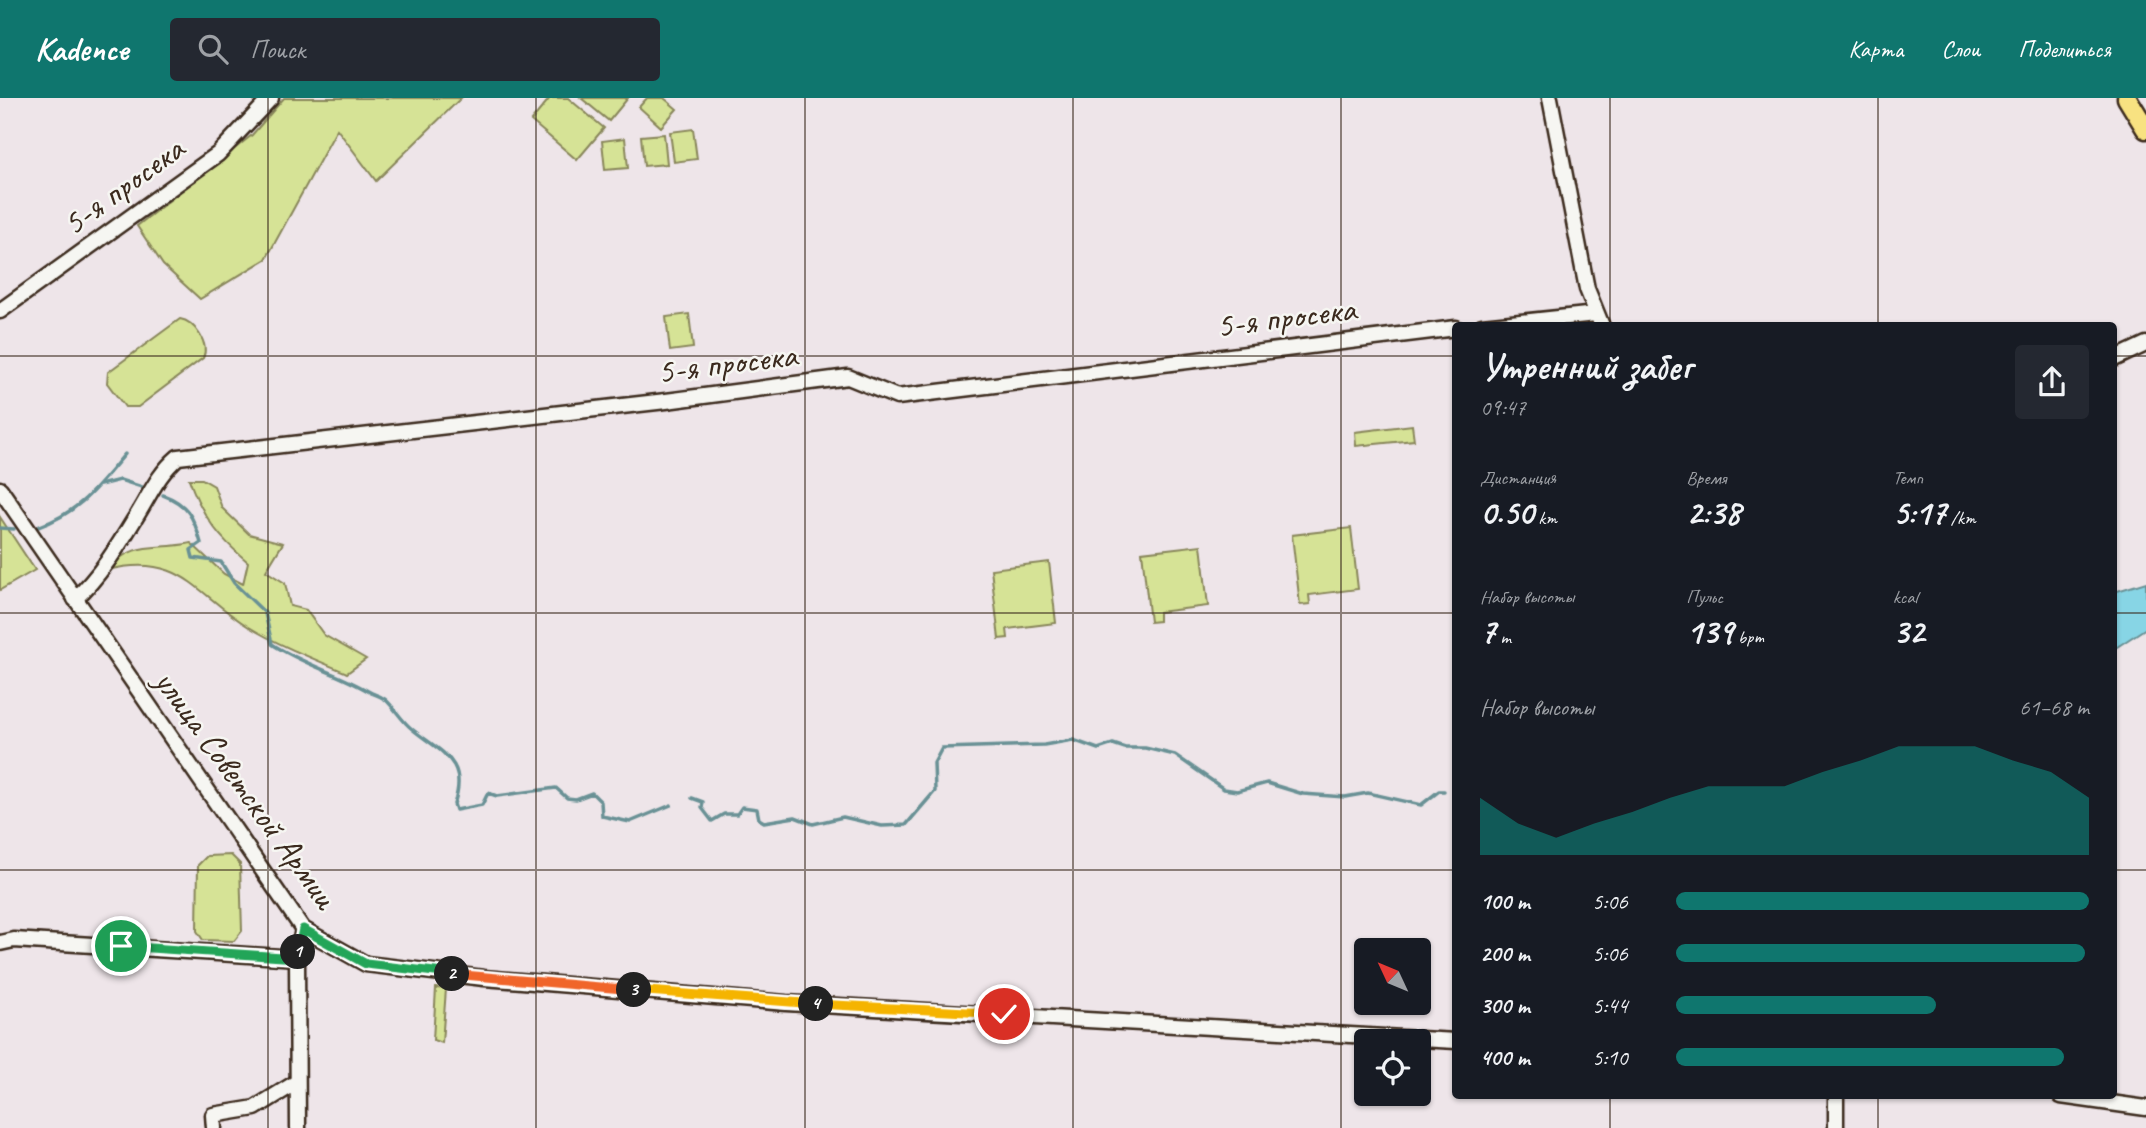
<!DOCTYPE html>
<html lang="ru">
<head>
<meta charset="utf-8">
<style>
  :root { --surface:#171b24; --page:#242831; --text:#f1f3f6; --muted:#9ea1a6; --accent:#0f766e }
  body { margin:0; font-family:Caveat,sans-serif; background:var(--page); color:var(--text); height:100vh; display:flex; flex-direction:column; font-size:26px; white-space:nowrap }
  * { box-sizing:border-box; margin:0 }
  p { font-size:23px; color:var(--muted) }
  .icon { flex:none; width:38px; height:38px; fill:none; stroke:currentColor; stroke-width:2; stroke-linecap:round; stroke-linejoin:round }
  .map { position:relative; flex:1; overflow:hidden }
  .sheet { position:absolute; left:1452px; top:224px; width:665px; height:777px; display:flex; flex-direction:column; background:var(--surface); border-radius:7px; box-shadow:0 2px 5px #0004 }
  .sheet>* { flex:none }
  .needle { width:46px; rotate:314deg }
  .buttons { position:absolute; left:1354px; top:840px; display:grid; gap:14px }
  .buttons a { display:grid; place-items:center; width:77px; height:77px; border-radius:7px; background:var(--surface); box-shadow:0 2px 5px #0004; font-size:35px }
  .pin { position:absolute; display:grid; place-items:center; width:60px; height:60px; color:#fff; margin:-30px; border:4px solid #fff; border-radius:50%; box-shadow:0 2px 7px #0007 }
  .km { position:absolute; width:35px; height:35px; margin:-18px; border-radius:50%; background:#222; color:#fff; font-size:19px; line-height:35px; text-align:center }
  .round { display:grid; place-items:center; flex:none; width:74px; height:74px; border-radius:7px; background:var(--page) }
  .head { display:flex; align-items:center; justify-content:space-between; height:119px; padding:0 28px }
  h1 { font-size:38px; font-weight:800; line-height:52px }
  .stats { display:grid; grid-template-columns:repeat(3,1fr); gap:10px; height:119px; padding:7px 28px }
  .stats div { display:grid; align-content:center }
  .stats b { font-size:35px; font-weight:800 }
  .stats small { font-size:19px; font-weight:400 }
  .stats p { font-size:19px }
  .chart { height:196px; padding:14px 28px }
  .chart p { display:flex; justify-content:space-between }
  .chart svg { width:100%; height:126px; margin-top:7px; fill:var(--accent); opacity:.7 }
  ul { padding:0 28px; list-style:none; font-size:23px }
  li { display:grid; grid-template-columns:112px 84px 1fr; align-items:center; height:52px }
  li i { height:18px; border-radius:9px; background:var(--accent) }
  header { display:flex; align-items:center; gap:42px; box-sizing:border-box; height:98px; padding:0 35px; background:var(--accent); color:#fff }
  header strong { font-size:33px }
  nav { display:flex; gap:38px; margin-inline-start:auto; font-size:24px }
  .search { width:490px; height:63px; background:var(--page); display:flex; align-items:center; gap:18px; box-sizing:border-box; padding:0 24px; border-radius:7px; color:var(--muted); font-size:26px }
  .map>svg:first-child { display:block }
  .green { fill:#d6e396; stroke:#88865a; stroke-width:2 }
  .water { fill:#87d5e5; stroke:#699195; stroke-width:2 }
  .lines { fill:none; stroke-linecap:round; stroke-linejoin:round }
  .stream { stroke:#699195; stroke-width:3.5 }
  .minor-casing { stroke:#3b2a1e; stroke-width:19 }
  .major-casing { stroke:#3b2a1e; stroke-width:23 }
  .minor { stroke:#f6f6f2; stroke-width:14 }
  .major { stroke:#f8e281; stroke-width:18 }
  .split-1-casing { stroke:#fff; stroke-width:14 }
  .split-2-casing { stroke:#fff; stroke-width:14 }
  .split-3-casing { stroke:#fff; stroke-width:14 }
  .split-4-casing { stroke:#fff; stroke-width:14 }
  .split-5-casing { stroke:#fff; stroke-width:14 }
  .split-1 { stroke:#22a559; stroke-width:9 }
  .split-2 { stroke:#22a559; stroke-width:9 }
  .split-3 { stroke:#f0652b; stroke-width:9 }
  .split-4 { stroke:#f5b400; stroke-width:9 }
  .split-5 { stroke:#f5b400; stroke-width:9 }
  .grid { fill:none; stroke:#3b2a1e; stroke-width:2; stroke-opacity:0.55 }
  .labels { text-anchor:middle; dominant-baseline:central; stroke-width:5; stroke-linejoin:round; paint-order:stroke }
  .street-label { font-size:35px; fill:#3b2a1e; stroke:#f6f6f2 }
</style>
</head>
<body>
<header>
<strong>Kadence</strong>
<div class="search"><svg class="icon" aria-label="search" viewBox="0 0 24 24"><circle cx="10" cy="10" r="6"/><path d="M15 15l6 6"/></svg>Поиск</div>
<nav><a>Карта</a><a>Слои</a><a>Поделиться</a></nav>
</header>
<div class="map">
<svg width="2146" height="1030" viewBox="0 0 2146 1030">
  <rect width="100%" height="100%" fill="#eee5e9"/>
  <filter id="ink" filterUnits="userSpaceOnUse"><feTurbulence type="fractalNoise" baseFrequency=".0143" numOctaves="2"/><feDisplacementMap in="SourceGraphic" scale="14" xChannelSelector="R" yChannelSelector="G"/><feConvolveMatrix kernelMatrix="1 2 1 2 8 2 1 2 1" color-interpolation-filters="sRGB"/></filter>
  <g filter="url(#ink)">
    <g class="green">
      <path d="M 284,0 L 461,0 L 376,83 L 337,31 L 266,161 L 200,201 L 163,167 L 137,128 L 252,37 Z"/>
      <path d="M 550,0 L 568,0 L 604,30 L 577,62 L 531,23 Z"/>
      <path d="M 581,0 L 628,0 L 609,23 Z"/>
      <path d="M 647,0 L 664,0 L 677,11 L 661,29 L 639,9 Z"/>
      <path d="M 693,31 L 697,61 L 674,64 L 670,34 Z"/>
      <path d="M 664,36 L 667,66 L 644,68 L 641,38 Z"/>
      <path d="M 625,40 L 628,70 L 605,72 L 602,43 Z"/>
      <path d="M 689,216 L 693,250 L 670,253 L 666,219 Z"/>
      <path d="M 180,221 C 194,223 210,246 203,260 L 138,309 L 125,309 L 107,285 L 108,274 Z"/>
      <path d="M 1412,327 L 1414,342 L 1356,348 L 1355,334 Z"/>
      <path d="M 189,381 L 202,381 L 214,388 L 222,410 L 249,436 L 283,445 L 266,473 L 285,485 L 290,508 L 306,512 L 324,537 L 366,561 L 347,575 C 314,561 280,548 249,529 C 194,495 182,454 107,472 C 135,441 155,453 191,445 L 224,476 L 243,486 L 248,464 C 218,439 202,418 189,381 Z"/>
      <path d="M 0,419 L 35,472 L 0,492 Z"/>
      <path d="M 1351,430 L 1358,491 L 1309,497 L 1310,506 L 1300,507 L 1292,437 Z"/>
      <path d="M 1201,447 L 1208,508 L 1159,514 L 1159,523 L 1150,524 L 1142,454 Z"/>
      <path d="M 1049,464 L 1056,525 L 1007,531 L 1008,540 L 999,541 L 991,471 Z"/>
      <path d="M 231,757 L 240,766 L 242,833 L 234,843 L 203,842 L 197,833 L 198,767 L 207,758 Z"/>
      <path d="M 436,890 L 446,891 L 442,945 L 433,942 Z"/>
    </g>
    <path class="water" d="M 2146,484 L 2146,530 L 2114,551 L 2114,494 Z"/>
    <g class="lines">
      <g class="stream">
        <path d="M 100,387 L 120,382 L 145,390"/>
        <path d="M 163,397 C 188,406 194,420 201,445 L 191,452 L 193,460 L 221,464 L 234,485 L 265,515 L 272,546 C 302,566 337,575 368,593 C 374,597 382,598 387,603 C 396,612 402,623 412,631 C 441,655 469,662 454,706 L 456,712 L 482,707 L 488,695 L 497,698 L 556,690 L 567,700 L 576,701 L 592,695 L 601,704 L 602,718 L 630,724 L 671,707"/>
        <path d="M 38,429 C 80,414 97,389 125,356"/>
        <path d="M 0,430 L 14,431"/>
        <path d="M 692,700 L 703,704 L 702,710 L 712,723 L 724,716 L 737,716 L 742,709 L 757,711 L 759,721 L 764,724 L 795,719 L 813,726 L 843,719 L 882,728 L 906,727 L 935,693 L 934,665 L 942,650 L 1044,647 L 1073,642 L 1098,651 L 1113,646 L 1125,650 L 1145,650 L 1175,657 L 1224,691 L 1237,693 L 1267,685 L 1303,696 L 1345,699 L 1368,695 L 1421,707 L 1439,693 L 1444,693"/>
      </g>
      <defs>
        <g id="minor">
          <path d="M 1550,0 L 1587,191 L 1602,228"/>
          <path d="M 0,213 L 218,56 L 271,0"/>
          <path d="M 1482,228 L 1596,216"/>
          <path d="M 2114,261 L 2146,246"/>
          <path d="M 0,391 L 303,831 L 366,866 L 484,880 L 786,905 L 1456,943"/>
          <path d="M 75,501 C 99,479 117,450 134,422 C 149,399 157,377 178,359 L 666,303 L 848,279 L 897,299 L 1456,230"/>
          <path d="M 0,845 L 14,842 L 297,860"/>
          <path d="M 1836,998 L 1836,1030"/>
          <path d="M 2061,998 L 2146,1010"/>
          <path d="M 214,1030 L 213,1017 L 255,1010 L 297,984"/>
          <path d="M 298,1030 L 297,860 L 303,831"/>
        </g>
        <path id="major" d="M 2127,0 L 2146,31"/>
      </defs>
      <use href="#minor" class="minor-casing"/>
      <use href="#major" class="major-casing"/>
      <use href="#minor" class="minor"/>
      <use href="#major" class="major"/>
    </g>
  </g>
  <g class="lines" filter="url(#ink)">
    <defs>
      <path id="split-1" d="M 121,848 L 297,860 L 298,854"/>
      <path id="split-2" d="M 298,854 L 303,831 L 366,866 L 452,876"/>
      <path id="split-3" d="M 452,876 L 634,892"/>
      <path id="split-4" d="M 634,892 L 816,906"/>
      <path id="split-5" d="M 816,906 L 1004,916"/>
    </defs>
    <use href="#split-1" class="split-1-casing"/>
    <use href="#split-2" class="split-2-casing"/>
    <use href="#split-3" class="split-3-casing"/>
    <use href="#split-4" class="split-4-casing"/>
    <use href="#split-5" class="split-5-casing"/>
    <use href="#split-1" class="split-1"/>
    <use href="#split-2" class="split-2"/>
    <use href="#split-3" class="split-3"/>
    <use href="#split-4" class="split-4"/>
    <use href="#split-5" class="split-5"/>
  </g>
  <path class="grid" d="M 268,0 L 268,1030M 536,0 L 536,1030M 805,0 L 805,1030M 1073,0 L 1073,1030M 1341,0 L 1341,1030M 1610,0 L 1610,228M 1878,0 L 1878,228M 0,258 L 1456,258M 2114,258 L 2146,258M 0,515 L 1456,515M 2114,515 L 2146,515M 0,772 L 1456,772M 2114,772 L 2146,772M 1610,998 L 1610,1030M 1878,998 L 1878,1030"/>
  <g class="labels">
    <g class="street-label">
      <text transform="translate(123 88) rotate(-36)">5-я просека</text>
      <text transform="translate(1286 219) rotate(-7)">5-я просека</text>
      <text transform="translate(727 265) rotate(-7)">5-я просека</text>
      <text transform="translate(246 691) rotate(54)">улица Советской Армии</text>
    </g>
  </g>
</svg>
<div class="buttons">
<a><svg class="needle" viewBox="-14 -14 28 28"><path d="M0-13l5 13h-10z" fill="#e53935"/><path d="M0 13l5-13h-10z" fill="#9ea1a6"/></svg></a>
<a><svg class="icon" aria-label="locate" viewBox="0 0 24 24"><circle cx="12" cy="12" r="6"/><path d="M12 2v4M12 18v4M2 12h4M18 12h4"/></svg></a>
</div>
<div class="pin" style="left:121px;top:848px;background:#1e9e55"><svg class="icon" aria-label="arrive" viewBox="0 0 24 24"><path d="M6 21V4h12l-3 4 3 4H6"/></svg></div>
<div class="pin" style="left:1004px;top:916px;background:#d93025"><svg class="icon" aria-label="check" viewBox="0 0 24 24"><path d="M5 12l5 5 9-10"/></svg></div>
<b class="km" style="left:298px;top:854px">1</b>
<b class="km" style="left:452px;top:876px">2</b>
<b class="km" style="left:634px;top:892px">3</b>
<b class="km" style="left:816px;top:906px">4</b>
<section class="sheet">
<div class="head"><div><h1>Утренний забег</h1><p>09:47</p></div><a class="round"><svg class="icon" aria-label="share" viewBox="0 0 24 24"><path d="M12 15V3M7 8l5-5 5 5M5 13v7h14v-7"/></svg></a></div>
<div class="stats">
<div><p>Дистанция</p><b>0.50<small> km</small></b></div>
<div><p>Время</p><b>2:38</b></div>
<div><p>Темп</p><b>5:17<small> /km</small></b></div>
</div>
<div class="stats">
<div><p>Набор высоты</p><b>7<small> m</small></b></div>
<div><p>Пульс</p><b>139<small> bpm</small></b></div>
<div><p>kcal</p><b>32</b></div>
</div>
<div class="chart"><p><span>Набор высоты</span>61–68 m</p>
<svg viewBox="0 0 160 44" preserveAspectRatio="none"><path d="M0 44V24L10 33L20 38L30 33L40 29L50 24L60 20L70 20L80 20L90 15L100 11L110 6L120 6L130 6L140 11L150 15L160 24V44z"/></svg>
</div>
<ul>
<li><b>100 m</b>5:06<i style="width:100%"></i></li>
<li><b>200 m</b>5:06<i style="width:99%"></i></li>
<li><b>300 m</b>5:44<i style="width:63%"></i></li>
<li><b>400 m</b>5:10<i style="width:94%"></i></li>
</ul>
</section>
</div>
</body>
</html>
